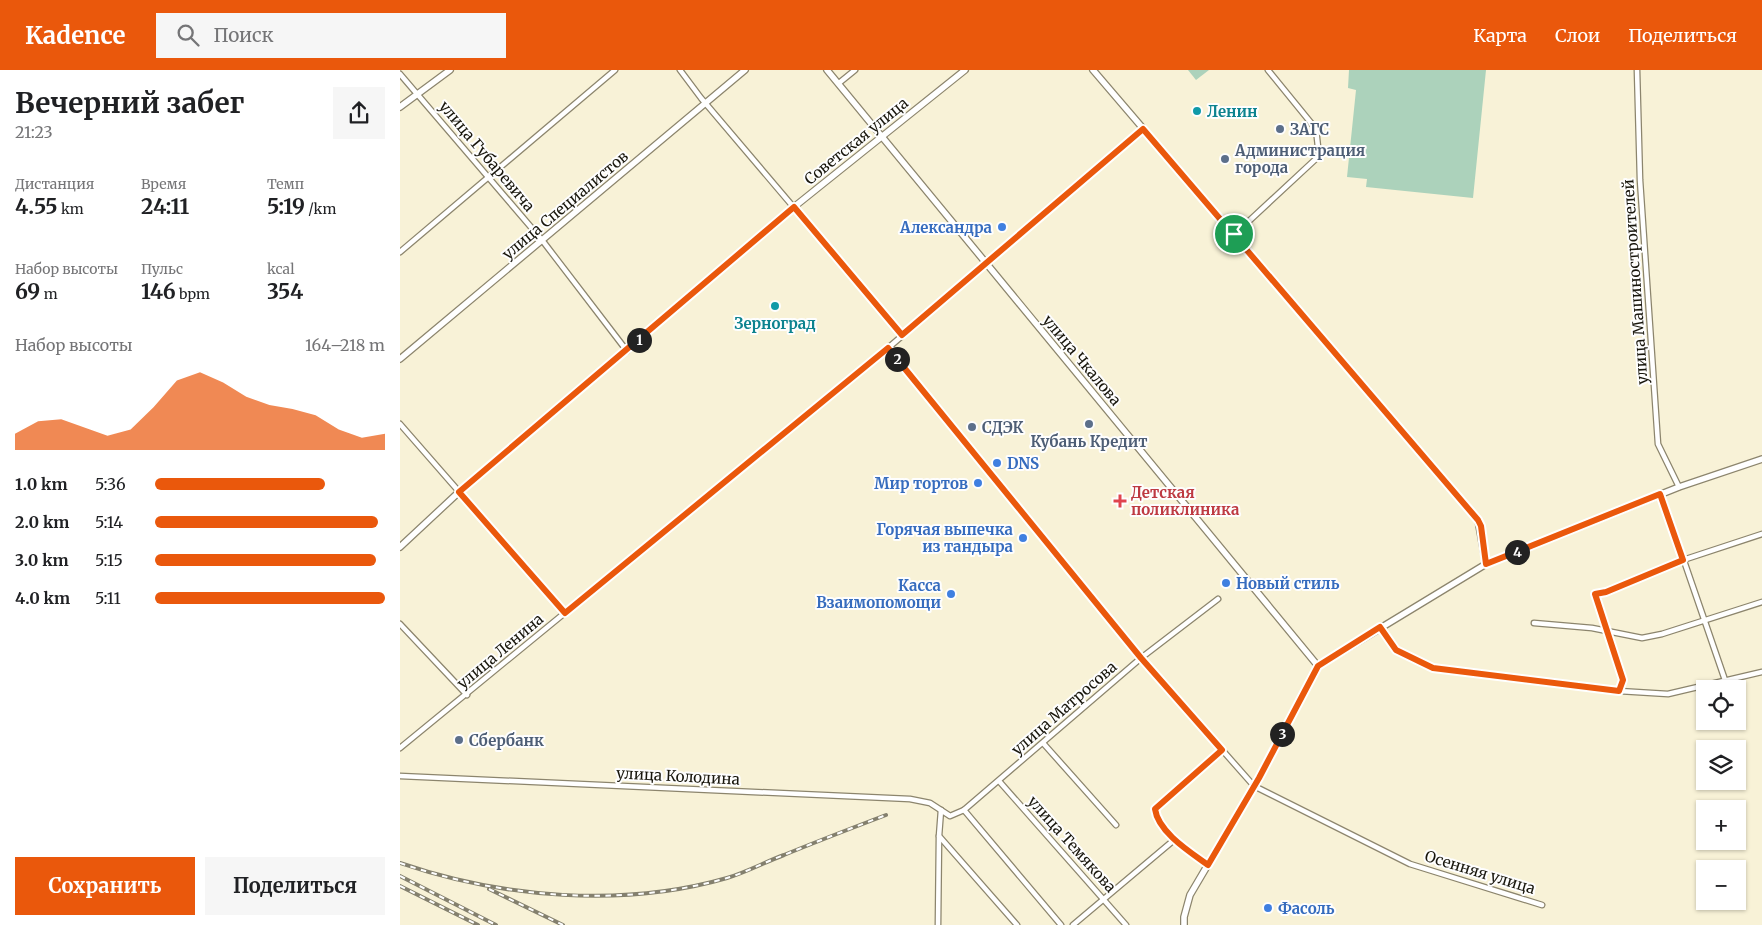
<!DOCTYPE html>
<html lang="ru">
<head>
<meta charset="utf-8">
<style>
  :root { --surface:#fff; --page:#f6f6f6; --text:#202124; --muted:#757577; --accent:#ea580c }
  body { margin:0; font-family:Merriweather,serif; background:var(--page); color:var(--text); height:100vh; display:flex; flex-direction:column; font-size:19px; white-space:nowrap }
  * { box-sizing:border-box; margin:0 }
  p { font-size:16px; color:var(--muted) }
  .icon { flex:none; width:28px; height:28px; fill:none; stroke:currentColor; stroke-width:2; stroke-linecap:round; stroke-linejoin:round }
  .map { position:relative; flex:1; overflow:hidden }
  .drawer { display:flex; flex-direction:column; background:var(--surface); width:400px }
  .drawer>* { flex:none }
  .buttons { position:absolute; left:1296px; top:610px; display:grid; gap:10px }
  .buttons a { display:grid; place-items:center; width:50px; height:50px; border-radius:0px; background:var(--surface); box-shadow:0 1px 4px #0004; font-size:25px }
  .pin { position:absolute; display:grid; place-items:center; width:42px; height:42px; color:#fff; margin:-21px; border:2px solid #fff; border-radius:50%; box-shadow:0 1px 5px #0007 }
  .km { position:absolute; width:25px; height:25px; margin:-12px; border-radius:50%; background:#222; color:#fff; font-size:14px; line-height:25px; text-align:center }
  .round { display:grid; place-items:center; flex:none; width:52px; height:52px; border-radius:0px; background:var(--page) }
  .overview { display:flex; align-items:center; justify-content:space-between; height:85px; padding:0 15px }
  h1 { font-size:28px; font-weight:700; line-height:38px }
  .stats { display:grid; grid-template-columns:repeat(3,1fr); gap:8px; height:85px; padding:5px 15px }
  .stats div { display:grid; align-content:center }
  .stats b { font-size:21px; font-weight:700 }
  .stats small { font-size:14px; font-weight:400 }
  .stats p { font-size:14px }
  .chart { height:140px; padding:10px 15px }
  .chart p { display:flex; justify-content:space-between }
  .chart svg { width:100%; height:90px; margin-top:5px; fill:var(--accent); opacity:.7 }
  .action { display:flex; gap:10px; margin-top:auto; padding:10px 15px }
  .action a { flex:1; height:58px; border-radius:0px; background:var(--accent); color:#fff; font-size:20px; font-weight:700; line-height:58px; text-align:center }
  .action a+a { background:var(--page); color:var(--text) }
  ul { padding:0 15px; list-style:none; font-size:16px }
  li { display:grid; grid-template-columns:80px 60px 1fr; align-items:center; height:38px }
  li i { height:12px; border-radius:6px; background:var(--accent) }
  header { display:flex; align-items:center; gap:30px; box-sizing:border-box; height:70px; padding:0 25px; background:var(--accent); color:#fff }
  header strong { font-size:24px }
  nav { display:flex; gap:28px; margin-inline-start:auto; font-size:18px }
  .search { width:350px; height:45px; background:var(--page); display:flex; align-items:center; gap:12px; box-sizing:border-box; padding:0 18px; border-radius:0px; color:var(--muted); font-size:19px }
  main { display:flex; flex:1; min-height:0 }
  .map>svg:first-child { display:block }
  .park { fill:#acd2bb }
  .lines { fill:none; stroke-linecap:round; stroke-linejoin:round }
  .minor-casing { stroke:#8c856d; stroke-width:7 }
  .tertiary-casing { stroke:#8c856d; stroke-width:8 }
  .minor { stroke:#fff; stroke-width:4.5 }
  .tertiary { stroke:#fff; stroke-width:5.5 }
  .rail-casing { stroke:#84806e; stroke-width:4 }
  .rail { stroke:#fefefe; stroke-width:2; stroke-dasharray:5.5; stroke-linecap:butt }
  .route-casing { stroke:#fff; stroke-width:10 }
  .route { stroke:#ea580c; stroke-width:6 }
  .culture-dot { fill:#0f9aa8; stroke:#fefefe; stroke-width:2 }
  .service-dot { fill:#5c6f8a; stroke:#fefefe; stroke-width:2 }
  .shop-dot { fill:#3f7fe0; stroke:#fefefe; stroke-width:2 }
  .health-dot { fill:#e0444e; stroke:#fefefe; stroke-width:2 }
  .labels { text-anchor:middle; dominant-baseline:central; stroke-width:4; stroke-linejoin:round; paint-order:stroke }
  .culture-label { font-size:15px; font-weight:bold; fill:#0d838f; stroke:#fefefe; text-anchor:start }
  .service-label { font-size:15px; font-weight:bold; fill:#4e5e75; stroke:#fefefe; text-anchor:start }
  .street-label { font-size:15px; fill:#18160c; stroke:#fefefe }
  .shop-label { font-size:15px; font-weight:bold; fill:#366cbe; stroke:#fefefe; text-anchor:end }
  .health-label { font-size:15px; font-weight:bold; fill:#be3a42; stroke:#fefefe; text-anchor:start }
</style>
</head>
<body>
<header>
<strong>Kadence</strong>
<div class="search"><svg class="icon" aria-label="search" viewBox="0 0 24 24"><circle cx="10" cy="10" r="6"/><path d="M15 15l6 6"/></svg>Поиск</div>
<nav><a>Карта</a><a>Слои</a><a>Поделиться</a></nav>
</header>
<main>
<section class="drawer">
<div class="overview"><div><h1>Вечерний забег</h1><p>21:23</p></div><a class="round"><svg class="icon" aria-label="share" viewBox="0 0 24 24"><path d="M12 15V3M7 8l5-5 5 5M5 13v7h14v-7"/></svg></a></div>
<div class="stats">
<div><p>Дистанция</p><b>4.55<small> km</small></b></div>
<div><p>Время</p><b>24:11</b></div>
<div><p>Темп</p><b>5:19<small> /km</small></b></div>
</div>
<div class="stats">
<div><p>Набор высоты</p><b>69<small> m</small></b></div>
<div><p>Пульс</p><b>146<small> bpm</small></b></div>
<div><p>kcal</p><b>354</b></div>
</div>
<div class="chart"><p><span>Набор высоты</span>164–218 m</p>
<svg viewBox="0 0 160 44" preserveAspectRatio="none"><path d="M0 44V36L10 30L20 29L30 33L40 37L50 34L60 23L70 10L80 6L90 11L100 18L110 22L120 24L130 27L140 34L150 38L160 36V44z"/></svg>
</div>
<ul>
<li><b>1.0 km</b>5:36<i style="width:74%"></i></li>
<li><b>2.0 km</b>5:14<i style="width:97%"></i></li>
<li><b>3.0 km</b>5:15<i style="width:96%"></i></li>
<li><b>4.0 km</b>5:11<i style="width:100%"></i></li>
</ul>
<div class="action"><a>Сохранить</a><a>Поделиться</a></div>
</section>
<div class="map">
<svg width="1362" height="855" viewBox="0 0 1362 855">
  <rect width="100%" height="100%" fill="#f8f2d7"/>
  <g class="park">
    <path d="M 788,0 L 809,0 L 796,10 Z"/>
    <path d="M 949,0 L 1086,0 L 1073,128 L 966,117 L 967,109 L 947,107 L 956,20 L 948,18 Z"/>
  </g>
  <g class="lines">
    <defs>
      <g id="minor">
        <path d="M 280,0 L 301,28 L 502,265"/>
        <path d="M 1237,0 L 1240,110 L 1258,374 L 1279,417"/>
        <path d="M 0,4 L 142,170 L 227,281"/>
        <path d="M 439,13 L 455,0"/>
        <path d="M 835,164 L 919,86 L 916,59 L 868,0"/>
        <path d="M 0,182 L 215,0"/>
        <path d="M 488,278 L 741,588 L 854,716 L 1010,794 L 1142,835"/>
        <path d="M 0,354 L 165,543"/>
        <path d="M 1261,424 L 1325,610"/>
        <path d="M 1134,553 L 1192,558 L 1242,568 L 1262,564 L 1362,532"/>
        <path d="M 0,554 L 67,625"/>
        <path d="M 980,557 L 996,580 L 1033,598 L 1219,621 L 1268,624 L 1362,602"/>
        <path d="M 1219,621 L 1223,610 L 1195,525 L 1206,522 L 1283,490 L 1362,464"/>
        <path d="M 643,673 L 716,755"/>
        <path d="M 0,678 L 488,278 L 743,59"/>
        <path d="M 0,706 L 510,729 L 530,733 L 550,746 L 564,740 L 741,588 L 818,529"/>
        <path d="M 599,711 L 726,855"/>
        <path d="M 541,740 L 539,766 L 617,855"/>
        <path d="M 564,740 L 661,855"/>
        <path d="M 808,795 C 789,781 758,764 755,739 L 822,680"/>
        <path d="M 538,855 L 539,766"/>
        <path d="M 673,855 L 774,770"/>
      </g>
      <g id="tertiary">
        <path d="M 427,0 L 918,596"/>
        <path d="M 693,0 L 1078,450 L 1086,494"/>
        <path d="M 0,37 L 50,0"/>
        <path d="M 0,289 L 345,0"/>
        <path d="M 0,477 L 59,422 L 394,137 L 565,0"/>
        <path d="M 784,855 L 784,847 L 790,825 L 859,708 L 918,596 L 1086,494 L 1279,417 L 1362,389"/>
      </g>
    </defs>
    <use href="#minor" class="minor-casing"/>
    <use href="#tertiary" class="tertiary-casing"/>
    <use href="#minor" class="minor"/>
    <use href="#tertiary" class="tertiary"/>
    <defs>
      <g id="rail">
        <path d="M 0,793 C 102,828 223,838 327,808 C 347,802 365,792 384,785 C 418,771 452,758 486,745"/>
        <path d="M 0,806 L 96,855"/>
        <path d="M 0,816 L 78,855"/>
        <path d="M 89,819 L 163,855"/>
      </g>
    </defs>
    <use href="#rail" class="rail-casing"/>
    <use href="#rail" class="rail"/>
  </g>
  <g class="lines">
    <defs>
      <path id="route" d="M 743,59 L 1078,450 L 1081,456 L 1086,494 L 1260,424 L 1283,490 L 1206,522 L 1195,524 L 1223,610 L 1219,621 L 1033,598 L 996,580 L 980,557 L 918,596 L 859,708 L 808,795 C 790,782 758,762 755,739 L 822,680 L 741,588 L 488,278 L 165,543 L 59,422 L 394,137 L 502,265 Z"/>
    </defs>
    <use href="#route" class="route-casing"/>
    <use href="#route" class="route"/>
  </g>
  <g class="culture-dot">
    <circle cx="797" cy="41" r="5"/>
    <circle cx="375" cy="236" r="5"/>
  </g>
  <g class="service-dot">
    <circle cx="880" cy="59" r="5"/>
    <circle cx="825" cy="89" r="5"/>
    <circle cx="689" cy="354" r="5"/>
    <circle cx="572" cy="357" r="5"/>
    <circle cx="59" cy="670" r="5"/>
  </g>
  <g class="shop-dot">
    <circle cx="602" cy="157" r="5"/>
    <circle cx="597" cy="393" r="5"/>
    <circle cx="578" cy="413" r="5"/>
    <circle cx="623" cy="468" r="5"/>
    <circle cx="826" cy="513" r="5"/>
    <circle cx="551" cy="524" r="5"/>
    <circle cx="868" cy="838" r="5"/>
  </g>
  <path class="health-dot" d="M717.5 423.5h5v5h5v5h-5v5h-5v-5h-5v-5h5z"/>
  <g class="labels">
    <g class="culture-label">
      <text x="807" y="41">Ленин</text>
      <text x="375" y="253" text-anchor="middle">Зерноград</text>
    </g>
    <g class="service-label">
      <text x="890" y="59">ЗАГС</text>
      <text x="835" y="80">Администрация<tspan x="835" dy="17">города</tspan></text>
      <text x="582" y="357">СДЭК</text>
      <text x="689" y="371" text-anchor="middle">Кубань Кредит</text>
      <text x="69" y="670">Сбербанк</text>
    </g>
    <g class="street-label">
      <text transform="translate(456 71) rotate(-39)">Советская улица</text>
      <text transform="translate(87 86) rotate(50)">улица Губаревича</text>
      <text transform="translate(165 135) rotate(-40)">улица Специалистов</text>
      <text transform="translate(1235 212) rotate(-94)">улица Машиностроителей</text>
      <text transform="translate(682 290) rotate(50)">улица Чкалова</text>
      <text transform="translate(100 581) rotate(-40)">улица Ленина</text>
      <text transform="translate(664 638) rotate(-41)">улица Матросова</text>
      <text transform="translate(278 706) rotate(3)">улица Колодина</text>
      <text transform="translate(672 774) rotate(48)">улица Темякова</text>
      <text transform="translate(1080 802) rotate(17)">Осенняя улица</text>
    </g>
    <g class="shop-label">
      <text x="592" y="157">Александра</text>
      <text x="607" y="393" text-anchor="start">DNS</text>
      <text x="568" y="413">Мир тортов</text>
      <text x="613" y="459">Горячая выпечка<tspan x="613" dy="17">из тандыра</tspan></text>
      <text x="836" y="513" text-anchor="start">Новый стиль</text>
      <text x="541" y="515">Касса<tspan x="541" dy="17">Взаимопомощи</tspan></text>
      <text x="878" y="838" text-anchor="start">Фасоль</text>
    </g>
    <g class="health-label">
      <text x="731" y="422">Детская<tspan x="731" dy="17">поликлиника</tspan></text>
    </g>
  </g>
</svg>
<div class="buttons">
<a><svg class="icon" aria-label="locate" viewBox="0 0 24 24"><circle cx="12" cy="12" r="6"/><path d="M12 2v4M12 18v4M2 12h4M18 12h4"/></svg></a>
<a><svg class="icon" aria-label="layers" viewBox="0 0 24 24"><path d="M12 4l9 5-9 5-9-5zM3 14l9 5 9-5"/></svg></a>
<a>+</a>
<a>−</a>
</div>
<div class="pin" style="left:834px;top:164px;background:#1e9e55"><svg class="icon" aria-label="arrive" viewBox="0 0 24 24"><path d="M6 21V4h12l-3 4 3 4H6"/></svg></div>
<b class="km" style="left:239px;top:270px">1</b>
<b class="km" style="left:497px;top:289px">2</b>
<b class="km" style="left:882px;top:664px">3</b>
<b class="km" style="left:1117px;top:482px">4</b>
</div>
</main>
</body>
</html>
